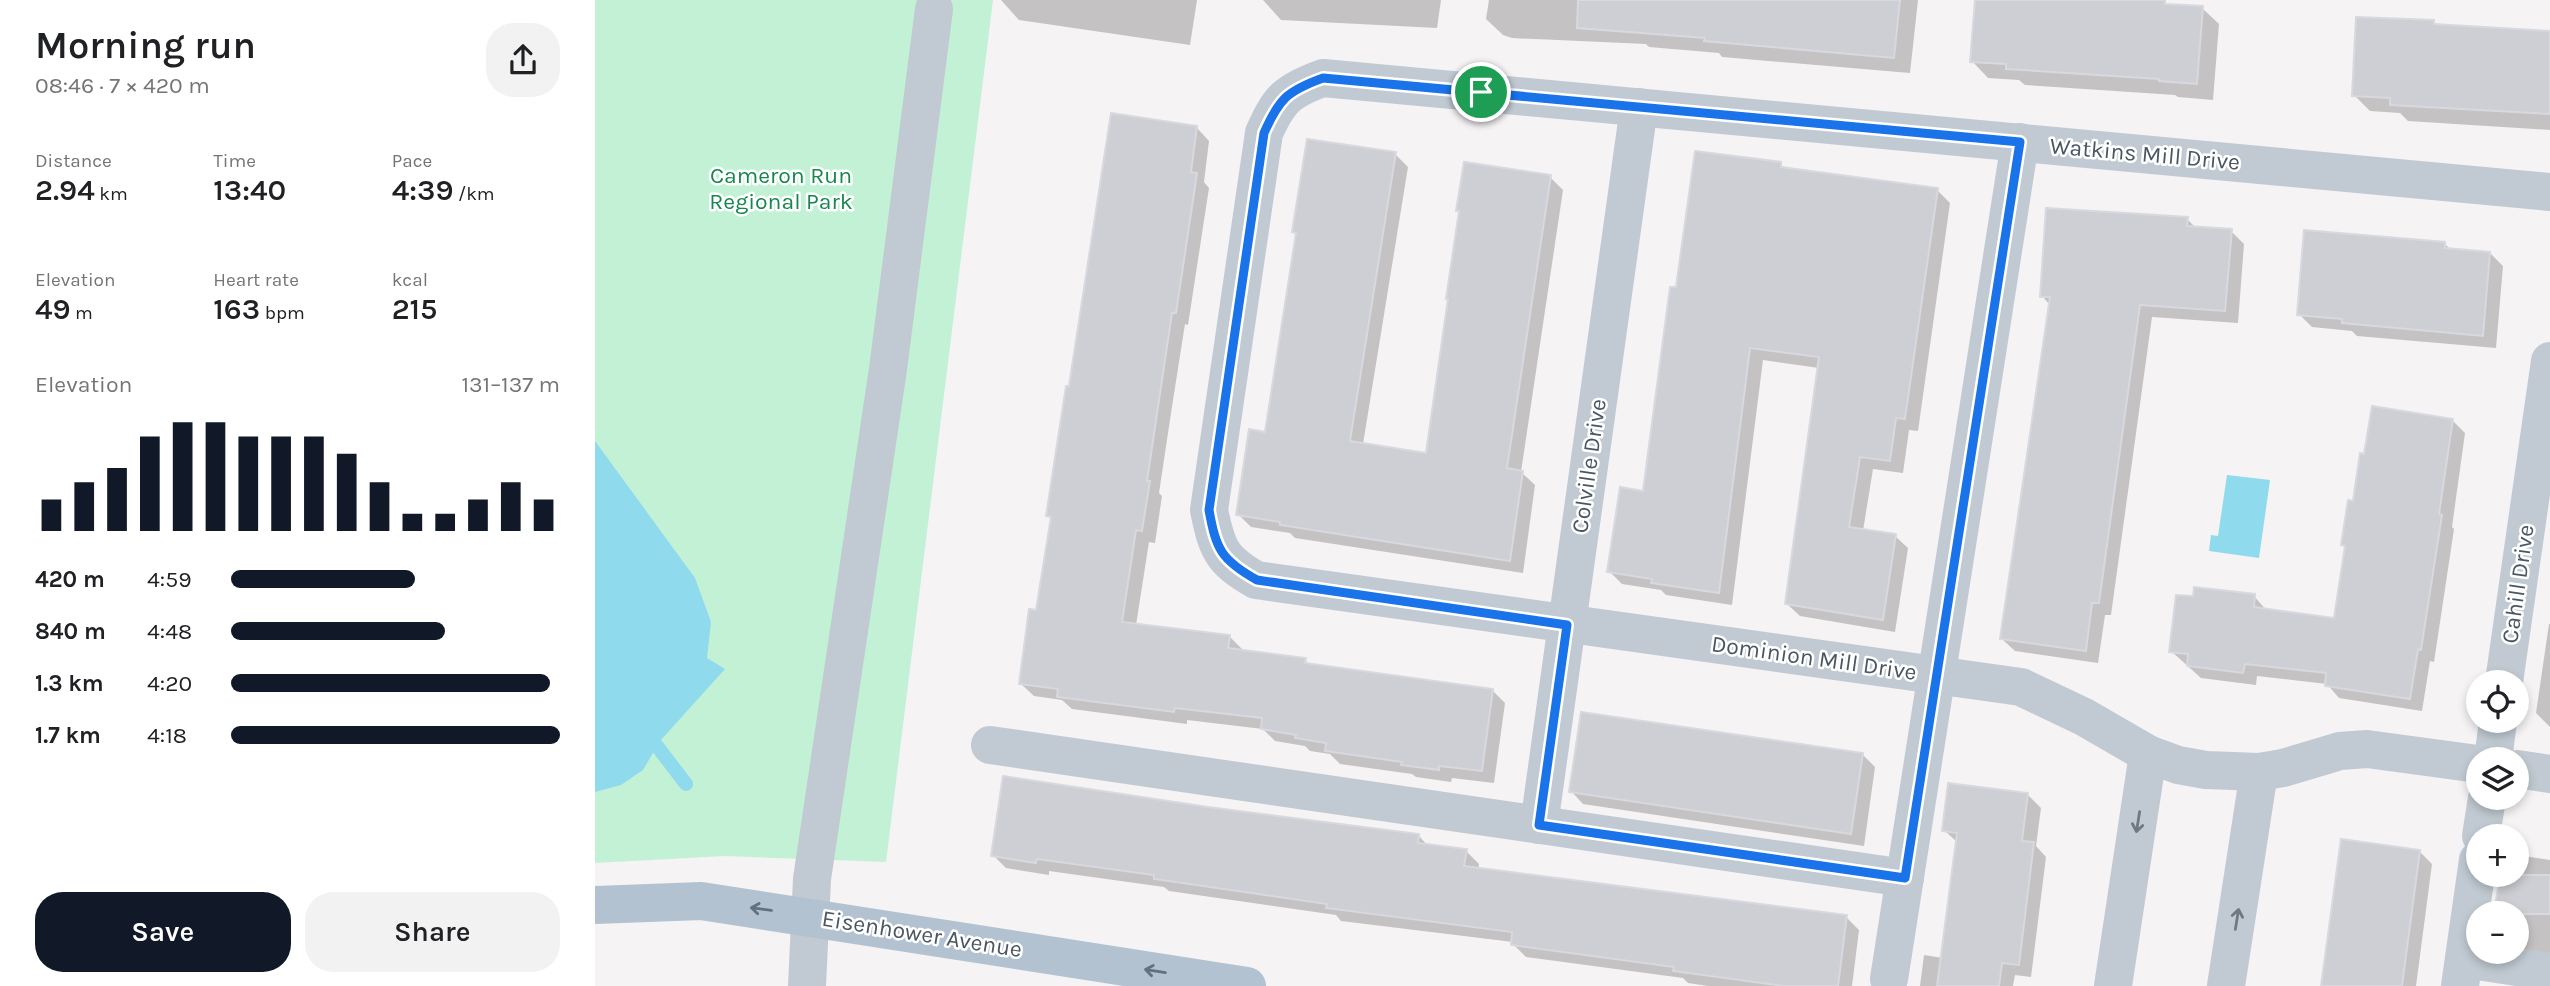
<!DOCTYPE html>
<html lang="en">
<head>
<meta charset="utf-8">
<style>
  :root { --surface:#fff; --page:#f2f2f2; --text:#202124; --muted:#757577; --accent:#111827 }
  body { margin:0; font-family:Karla,sans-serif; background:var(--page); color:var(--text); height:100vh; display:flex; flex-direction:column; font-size:26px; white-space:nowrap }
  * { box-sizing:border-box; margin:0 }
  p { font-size:23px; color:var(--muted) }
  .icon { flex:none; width:38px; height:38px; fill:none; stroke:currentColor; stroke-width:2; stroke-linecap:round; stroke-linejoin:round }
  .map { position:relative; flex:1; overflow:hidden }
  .side { display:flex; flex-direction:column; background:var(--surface); width:595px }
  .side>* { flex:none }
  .fabs { position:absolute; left:1871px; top:670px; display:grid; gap:14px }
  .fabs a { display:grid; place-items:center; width:63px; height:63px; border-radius:50%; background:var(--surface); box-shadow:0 4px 10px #0003; font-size:35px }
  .pin { position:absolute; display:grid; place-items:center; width:60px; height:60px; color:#fff; margin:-30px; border:4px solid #fff; border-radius:50%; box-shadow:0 2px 7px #0007 }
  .round { display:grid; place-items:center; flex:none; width:74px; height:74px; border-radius:28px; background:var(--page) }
  .headline { display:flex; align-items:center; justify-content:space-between; height:119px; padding:0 35px }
  h1 { font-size:38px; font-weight:600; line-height:52px }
  .metrics { display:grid; grid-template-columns:repeat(3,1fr); gap:10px; height:119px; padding:7px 35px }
  .metrics div { display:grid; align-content:center }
  .metrics b { font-size:30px; font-weight:600 }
  .metrics small { font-size:19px; font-weight:400 }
  .metrics p { font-size:19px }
  .chart { height:196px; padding:14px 35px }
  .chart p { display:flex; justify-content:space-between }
  .chart svg { width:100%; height:126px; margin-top:7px; stroke:var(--accent); stroke-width:6 }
  .cta { display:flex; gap:14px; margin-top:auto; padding:14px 35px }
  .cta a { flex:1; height:80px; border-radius:28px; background:var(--accent); color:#fff; font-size:28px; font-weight:600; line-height:80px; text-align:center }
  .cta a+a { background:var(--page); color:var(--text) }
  ul { padding:0 35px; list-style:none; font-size:23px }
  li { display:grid; grid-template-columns:112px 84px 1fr; align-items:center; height:52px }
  li i { height:18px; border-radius:9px; background:var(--accent) }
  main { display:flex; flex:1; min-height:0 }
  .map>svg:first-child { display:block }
  .green { fill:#c3f1d5 }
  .water { fill:#90daee }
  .shadow { fill:#0003 }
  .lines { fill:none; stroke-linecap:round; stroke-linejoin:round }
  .stream { stroke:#90daee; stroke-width:14 }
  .building { fill:#cdcfd5; stroke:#d7d9de; stroke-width:2 }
  .minor { stroke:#c1cad2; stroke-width:38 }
  .major { stroke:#b3c2d1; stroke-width:38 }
  .oneway { stroke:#6e7983 }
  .oneway2 { stroke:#64717d }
  .route-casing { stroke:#fff; stroke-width:14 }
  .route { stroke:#1a73e8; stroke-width:9 }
  .labels { text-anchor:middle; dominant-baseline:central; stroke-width:5; stroke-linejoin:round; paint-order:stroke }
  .street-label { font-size:23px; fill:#4a5661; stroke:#fff }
  .park-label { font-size:23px; fill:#17864f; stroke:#fff }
</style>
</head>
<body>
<main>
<section class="side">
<div class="headline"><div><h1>Morning run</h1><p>08:46 · 7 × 420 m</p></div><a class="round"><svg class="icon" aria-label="share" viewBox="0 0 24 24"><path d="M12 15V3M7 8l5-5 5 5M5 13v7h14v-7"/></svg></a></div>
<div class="metrics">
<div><p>Distance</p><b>2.94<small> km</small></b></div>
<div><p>Time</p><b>13:40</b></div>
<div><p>Pace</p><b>4:39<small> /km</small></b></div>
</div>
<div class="metrics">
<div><p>Elevation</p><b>49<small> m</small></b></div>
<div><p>Heart rate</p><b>163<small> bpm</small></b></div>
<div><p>kcal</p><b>215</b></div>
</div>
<div class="chart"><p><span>Elevation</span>131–137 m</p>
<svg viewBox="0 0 160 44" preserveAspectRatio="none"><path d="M5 44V33M15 44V27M25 44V22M35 44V11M45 44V6M55 44V6M65 44V11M75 44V11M85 44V11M95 44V17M105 44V27M115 44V38M125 44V38M135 44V33M145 44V27M155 44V33"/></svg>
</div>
<ul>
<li><b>420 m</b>4:59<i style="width:56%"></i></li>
<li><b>840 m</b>4:48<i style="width:65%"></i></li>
<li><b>1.3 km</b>4:20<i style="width:97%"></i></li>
<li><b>1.7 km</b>4:18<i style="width:100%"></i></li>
</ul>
<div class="cta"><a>Save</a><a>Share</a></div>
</section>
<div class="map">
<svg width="1955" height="986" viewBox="0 0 1955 986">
  <rect width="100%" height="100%" fill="#f5f3f3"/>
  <path class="green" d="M 0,0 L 398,0 L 291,862 L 130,856 L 0,863 Z"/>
  <g class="water">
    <path d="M 0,441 L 100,578 L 116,622 L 112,658 L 130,669 L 65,741 L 48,770 L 26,785 L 0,792 Z"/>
    <path d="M 1632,475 L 1675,480 L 1664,558 L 1614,551 L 1616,535 L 1623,536 Z"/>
  </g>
  <g class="shadow">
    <path d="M 406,0 L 602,0 L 595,45 L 424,20 Z"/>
    <path d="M 668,0 L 846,0 L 842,28 L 686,20 Z"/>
    <path d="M 894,0 L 1323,0 L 1315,73 L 1127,57 L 1124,53 L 1054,47 L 1051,44 L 917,38 L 908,35 L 891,19 Z"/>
    <path d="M 1381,0 L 1544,0 L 1569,1 L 1573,6 L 1607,8 L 1624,24 L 1618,100 L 1583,97 L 1580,95 L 1430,85 L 1424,80 L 1393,78 L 1377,61 Z"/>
    <path d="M 1838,22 L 1842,26 L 1955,33 L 1955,130 L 1813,121 L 1805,113 L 1775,111 L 1759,95 Z"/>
    <path d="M 602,128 L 614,141 L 609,182 L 614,188 L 593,325 L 590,324 L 576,413 L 564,493 L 567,496 L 560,543 L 554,542 L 541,625 L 634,636 L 647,649 L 647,652 L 710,660 L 716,666 L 897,690 L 910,703 L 899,783 L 857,778 L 856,782 L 821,777 L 817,774 L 745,764 L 735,754 L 715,751 L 710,746 L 680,741 L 668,729 L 592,720 L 592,724 L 477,709 L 467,700 L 439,696 L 426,684 L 443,612 L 457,520 L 453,516 L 476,388 Z"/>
    <path d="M 800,154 L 813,167 L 768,444 L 832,455 L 866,213 L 863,211 L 955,177 L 968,190 L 926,472 L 940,485 L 928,573 L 700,538 L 695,533 L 656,527 L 643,514 L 671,434 L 703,236 L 699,232 Z"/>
    <path d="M 1185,164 L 1191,169 L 1342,190 L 1355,203 L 1323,431 L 1314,430 L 1308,473 L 1278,469 L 1268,531 L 1300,536 L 1313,548 L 1300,632 L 1205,616 L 1192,604 L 1224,368 L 1168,360 L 1137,605 L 1071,595 L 1066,590 L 1027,584 L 1014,571 L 1050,493 L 1083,289 Z"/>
    <path d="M 1592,219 L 1601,228 L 1636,231 L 1649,244 L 1643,323 L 1557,317 L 1516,615 L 1510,615 L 1503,663 L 1420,651 L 1407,639 L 1455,305 L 1447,296 Z"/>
    <path d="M 1849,243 L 1856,250 L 1895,253 L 1908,266 L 1901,348 L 1762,336 L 1757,331 L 1717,327 L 1704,314 Z"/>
    <path d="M 1857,420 L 1870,433 L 1857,527 L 1859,529 L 1839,662 L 1835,661 L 1827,711 L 1744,698 L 1732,684 L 1662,676 L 1661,685 L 1606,678 L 1576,651 L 1659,596 L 1672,611 L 1741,620 L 1752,549 L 1748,545 L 1760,503 Z"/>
    <path d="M 1954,624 L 1955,624 L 1955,727 L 1941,713 Z"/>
    <path d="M 1267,754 L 1280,767 L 1269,846 L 988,804 L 976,791 Z"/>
    <path d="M 1433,795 L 1446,808 L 1441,846 L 1451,857 L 1436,977 L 1420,975 L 1418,986 L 1325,986 L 1329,955 L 1348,958 L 1363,843 L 1349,830 Z"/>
    <path d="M 613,809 L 824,836 L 833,846 L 871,851 L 884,864 L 883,870 L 1251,917 L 1264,930 L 1257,986 L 1113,986 L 1093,983 L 1088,978 L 931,957 L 918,944 L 918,942 L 746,921 L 741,915 L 574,891 L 569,887 L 454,871 L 454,875 L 411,868 L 398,855 Z"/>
    <path d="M 1824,851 L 1837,864 L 1821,986 L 1728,986 Z"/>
    <path d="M 1922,855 L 1955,860 L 1955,960 L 1922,952 L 1922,914 L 1906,875 L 1922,875 Z"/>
  </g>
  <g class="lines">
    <path class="stream" d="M 52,733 L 91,784"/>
  </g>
  <g class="building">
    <path d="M 983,0 L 1305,0 L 1299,58 L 1109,41 L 1110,38 L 982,28 Z"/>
    <path d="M 1380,0 L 1570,0 L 1570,4 L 1608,6 L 1602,84 L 1564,81 L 1564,79 L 1411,69 L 1411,64 L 1375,62 Z"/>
    <path d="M 1761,17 L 1839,20 L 1839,24 L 1955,31 L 1955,114 L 1795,105 L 1795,98 L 1757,96 Z"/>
    <path d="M 516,113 L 602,126 L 596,172 L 602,173 L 595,220 L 581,313 L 577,313 L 564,400 L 552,481 L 555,481 L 547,531 L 541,530 L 527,622 L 635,635 L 633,648 L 711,658 L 710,663 L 898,689 L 887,771 L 844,766 L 844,770 L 806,765 L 807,762 L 730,751 L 731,743 L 700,738 L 701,735 L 666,729 L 667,718 L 580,708 L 579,712 L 462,697 L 463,689 L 424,684 L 434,609 L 441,610 L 456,517 L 451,516 L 471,386 L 474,386 Z"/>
    <path d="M 712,139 L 801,152 L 755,441 L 831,453 L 853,299 L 851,299 L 864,211 L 861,211 L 869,162 L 956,175 L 912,468 L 928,471 L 915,561 L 685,525 L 685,522 L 641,515 L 654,429 L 670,432 L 701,233 L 697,232 Z"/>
    <path d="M 1100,151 L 1186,162 L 1186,167 L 1343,188 L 1310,419 L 1301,418 L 1295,461 L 1265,457 L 1254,527 L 1301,534 L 1288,620 L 1190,604 L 1224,357 L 1155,348 L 1124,593 L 1056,583 L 1057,579 L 1012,572 L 1025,487 L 1048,491 L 1075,287 L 1081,287 Z"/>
    <path d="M 1451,208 L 1593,217 L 1592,226 L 1637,229 L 1630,311 L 1545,305 L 1504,603 L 1497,603 L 1491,651 L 1405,639 L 1455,297 L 1445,297 Z"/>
    <path d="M 1709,230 L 1850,242 L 1850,248 L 1895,252 L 1888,336 L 1747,323 L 1747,319 L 1702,315 Z"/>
    <path d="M 1777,406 L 1858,419 L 1844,514 L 1847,515 L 1826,650 L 1823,649 L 1815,699 L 1730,686 L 1731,673 L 1650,664 L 1648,673 L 1592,666 L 1593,654 L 1574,652 L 1581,595 L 1598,596 L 1599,587 L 1660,594 L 1659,607 L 1739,618 L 1750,546 L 1746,545 L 1753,500 L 1758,501 L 1765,453 L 1769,454 Z"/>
    <path d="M 986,712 L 1268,753 L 1256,834 L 974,792 Z"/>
    <path d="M 408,776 L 613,807 L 824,834 L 823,843 L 872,849 L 869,866 L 1252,915 L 1243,986 L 1189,986 L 1078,971 L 1079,967 L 916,945 L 917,932 L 731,908 L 732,904 L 559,879 L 559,875 L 442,859 L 441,863 L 396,856 Z"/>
    <path d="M 1353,783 L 1433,793 L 1427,841 L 1439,842 L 1424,965 L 1407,963 L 1404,986 L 1342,986 L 1362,833 L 1347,831 Z"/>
    <path d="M 1746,839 L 1825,850 L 1807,986 L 1726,986 Z"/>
    <path d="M 1905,875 L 1955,875 L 1955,914 L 1899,914 Z"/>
  </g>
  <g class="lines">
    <g class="minor">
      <path d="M 1909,682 L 1955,361"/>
      <path d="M 395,745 L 1310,878"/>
      <path d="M 1898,760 L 1903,721"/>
      <path d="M 1883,764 L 1772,749 L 1745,751 L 1688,768 L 1664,772 L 1611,770 L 1583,765 L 1553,754 L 1489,717 L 1426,687 L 661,580 C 626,560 622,549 614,510 L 669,133 C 684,99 692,91 728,78 L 1955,192"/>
      <path d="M 1922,769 L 1955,774"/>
      <path d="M 944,825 L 1044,107"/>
      <path d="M 1886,836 L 1892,798"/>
      <path d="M 1869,959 L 1955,972"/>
      <path d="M 1294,979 L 1425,142"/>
      <path d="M 212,986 L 217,879 L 293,369 L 339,9"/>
      <path d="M 1518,986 L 1553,754"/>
      <path d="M 1631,986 L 1664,772"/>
      <path d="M 1865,986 L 1883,860"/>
    </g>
    <path class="major" d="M 0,905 L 106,901 L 652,986"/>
  </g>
  <defs><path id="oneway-shaft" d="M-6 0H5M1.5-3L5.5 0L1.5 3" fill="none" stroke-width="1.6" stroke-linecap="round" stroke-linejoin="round" transform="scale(1.75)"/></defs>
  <g class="oneway">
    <use href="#oneway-shaft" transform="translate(1543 822) rotate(99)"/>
    <use href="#oneway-shaft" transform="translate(1642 919) rotate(-81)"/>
  </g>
  <g class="oneway2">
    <use href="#oneway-shaft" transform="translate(166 909) rotate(-172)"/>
    <use href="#oneway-shaft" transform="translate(560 971) rotate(-171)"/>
  </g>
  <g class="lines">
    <defs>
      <path id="route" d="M 728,78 L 1425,142 L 1310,878 L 944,825 L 972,625 L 662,580 C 626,560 621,549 614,510 L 669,133 C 684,99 692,91 728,78 Z"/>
    </defs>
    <use href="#route" class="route-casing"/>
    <use href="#route" class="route"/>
  </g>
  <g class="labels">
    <g class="street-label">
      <text transform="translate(1550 154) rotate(5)">Watkins Mill Drive</text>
      <text transform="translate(994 466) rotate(-82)">Colville Drive</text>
      <text transform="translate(1923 584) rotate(-82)">Cahill Drive</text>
      <text transform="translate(1219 658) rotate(8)">Dominion Mill Drive</text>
      <text transform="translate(327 934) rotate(9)">Eisenhower Avenue</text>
    </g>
    <g class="park-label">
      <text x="186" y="175">Cameron Run<tspan x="186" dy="26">Regional Park</tspan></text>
    </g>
  </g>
</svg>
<div class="fabs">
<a><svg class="icon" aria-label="locate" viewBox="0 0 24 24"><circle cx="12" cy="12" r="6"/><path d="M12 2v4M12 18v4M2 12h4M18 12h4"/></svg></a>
<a><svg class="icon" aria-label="layers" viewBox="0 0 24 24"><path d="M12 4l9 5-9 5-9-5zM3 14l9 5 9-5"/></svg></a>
<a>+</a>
<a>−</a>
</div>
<div class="pin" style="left:886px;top:92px;background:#1e9e55"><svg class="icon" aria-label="arrive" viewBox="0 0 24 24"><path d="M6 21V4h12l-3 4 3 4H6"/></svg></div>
</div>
</main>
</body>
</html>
